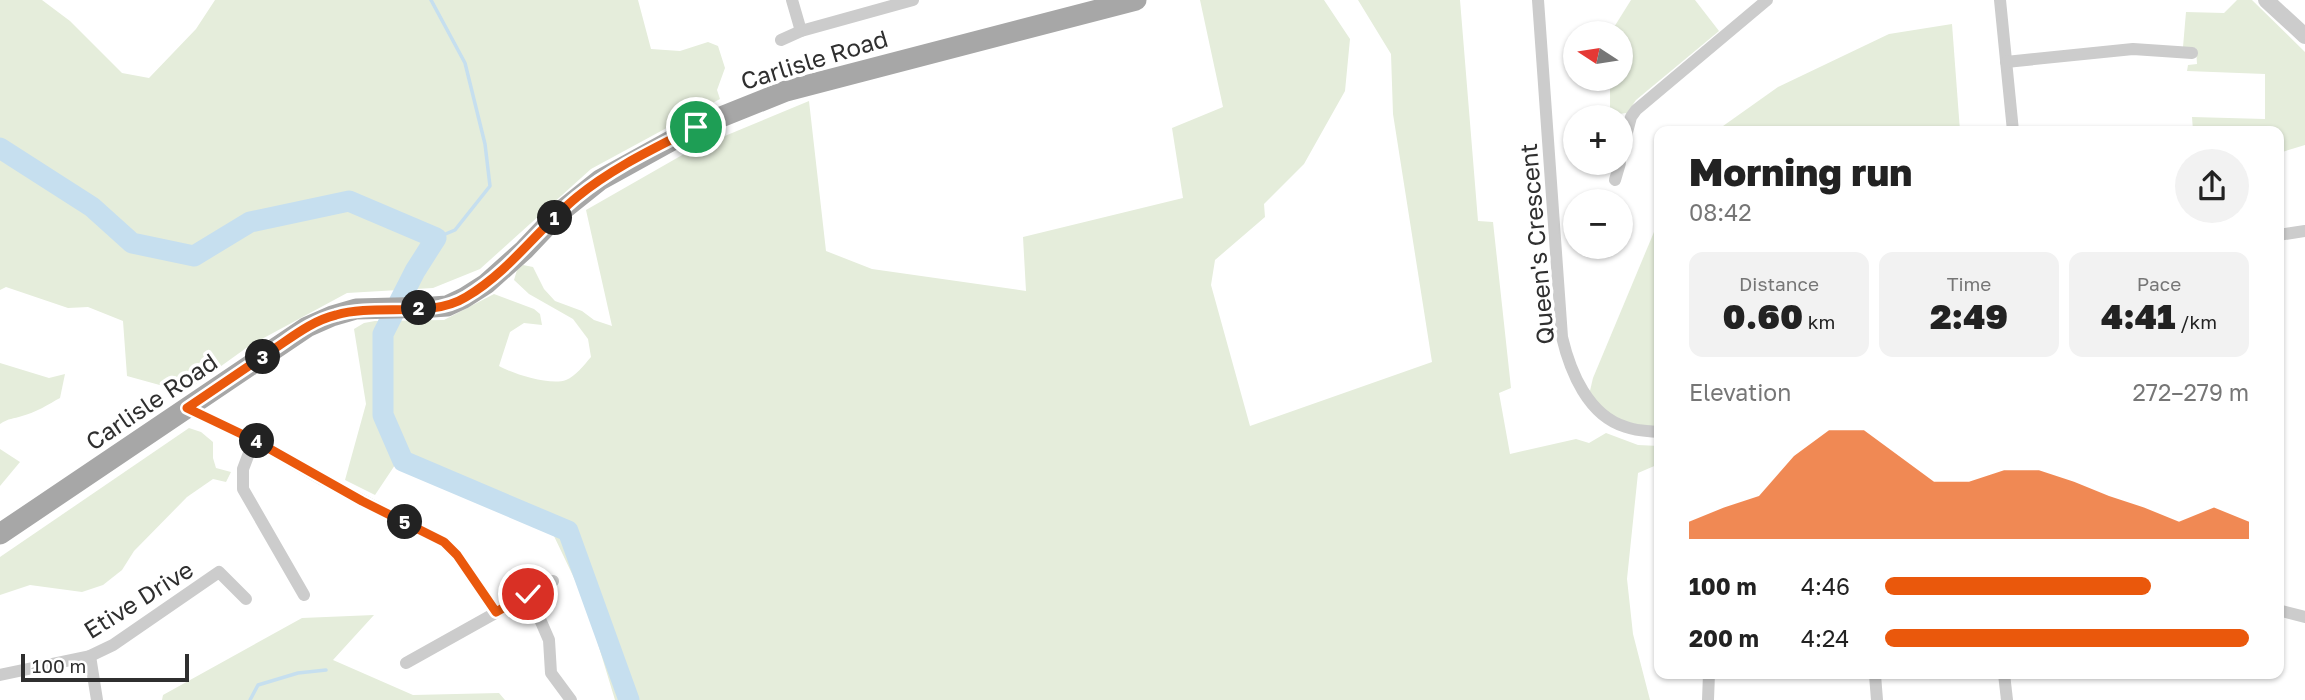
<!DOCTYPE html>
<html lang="en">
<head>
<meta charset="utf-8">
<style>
  :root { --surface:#fff; --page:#f2f2f2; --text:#222; --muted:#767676; --accent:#ea580c }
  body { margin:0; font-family:"Golos Text",sans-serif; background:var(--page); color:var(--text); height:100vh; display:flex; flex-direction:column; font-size:26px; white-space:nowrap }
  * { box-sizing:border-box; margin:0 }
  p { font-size:23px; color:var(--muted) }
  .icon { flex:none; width:38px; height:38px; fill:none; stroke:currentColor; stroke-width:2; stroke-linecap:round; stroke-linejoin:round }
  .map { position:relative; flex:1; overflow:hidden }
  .drawer { position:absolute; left:1654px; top:126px; width:630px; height:553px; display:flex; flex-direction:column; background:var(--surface); border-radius:14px; box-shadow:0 2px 5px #0004 }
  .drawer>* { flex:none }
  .needle { width:46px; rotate:282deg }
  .tools { position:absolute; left:1563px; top:21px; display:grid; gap:14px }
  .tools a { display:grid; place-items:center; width:70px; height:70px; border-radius:50%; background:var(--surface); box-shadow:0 2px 5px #0004; font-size:35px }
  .scale { position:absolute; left:21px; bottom:18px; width:168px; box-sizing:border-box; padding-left:7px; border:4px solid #2f2f2f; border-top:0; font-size:19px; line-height:24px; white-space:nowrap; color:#2f2f2f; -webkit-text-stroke:5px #fff; paint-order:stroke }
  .pin { position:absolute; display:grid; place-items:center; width:60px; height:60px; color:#fff; margin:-30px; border:4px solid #fff; border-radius:50%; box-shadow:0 2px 7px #0007 }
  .km { position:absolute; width:35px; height:35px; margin:-18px; border-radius:50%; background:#222; color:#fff; font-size:19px; line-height:35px; text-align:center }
  .round { display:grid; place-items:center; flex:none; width:74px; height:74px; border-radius:37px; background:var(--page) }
  .head { display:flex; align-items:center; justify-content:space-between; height:119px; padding:0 35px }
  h1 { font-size:38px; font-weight:800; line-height:52px }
  .figures { display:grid; grid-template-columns:repeat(3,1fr); gap:10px; height:119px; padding:7px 35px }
  .figures div { display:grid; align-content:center; border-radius:14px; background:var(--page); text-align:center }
  .figures b { font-size:35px; font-weight:800 }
  .figures small { font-size:19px; font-weight:400 }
  .figures p { font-size:19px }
  .chart { height:196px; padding:14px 35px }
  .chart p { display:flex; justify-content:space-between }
  .chart svg { width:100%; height:126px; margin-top:7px; fill:var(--accent); opacity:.7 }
  ul { padding:0 35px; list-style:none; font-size:23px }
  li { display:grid; grid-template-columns:112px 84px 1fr; align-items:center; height:52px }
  li i { height:18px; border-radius:9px; background:var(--accent) }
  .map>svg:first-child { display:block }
  .green { fill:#e5eddb }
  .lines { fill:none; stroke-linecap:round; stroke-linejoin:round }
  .stream { stroke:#c6dfef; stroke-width:3.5 }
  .river { stroke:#c6dfef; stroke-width:21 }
  .minor { stroke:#ccc; stroke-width:12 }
  .tertiary { stroke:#ccc; stroke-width:16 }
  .primary { stroke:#a7a7a7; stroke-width:21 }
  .route-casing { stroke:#fff; stroke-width:14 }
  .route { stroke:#ea580c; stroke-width:9 }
  .labels { text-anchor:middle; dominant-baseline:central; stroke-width:7; stroke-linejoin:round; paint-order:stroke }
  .street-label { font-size:24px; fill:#2f2f2f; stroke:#fff }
</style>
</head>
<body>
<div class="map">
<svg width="2305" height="700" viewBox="0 0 2305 700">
  <rect width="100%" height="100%" fill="#fff"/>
  <g class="green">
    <path d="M 0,0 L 42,0 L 70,21 L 122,73 L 149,78 L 196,29 L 215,0 L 638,0 L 651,49 L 680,51 L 708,42 L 718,46 L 725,68 L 717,90 L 720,99 L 591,169 L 480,269 L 433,288 L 347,293 L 249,346 L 185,392 L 127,376 L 123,321 L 88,307 L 68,308 L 6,287 L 0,290 Z"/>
    <path d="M 1200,0 L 1324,0 L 1350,39 L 1345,91 L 1304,164 L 1264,204 L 1265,217 L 1215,260 L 1211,285 L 1250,426 L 1432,362 L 1393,114 L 1391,54 L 1358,0 L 1460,0 L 1478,221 L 1493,222 L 1511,388 L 1499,393 L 1510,454 L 1576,439 L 1589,443 L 1606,433 L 1638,445 L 1659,446 L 1659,464 L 1638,473 L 1627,579 L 1633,634 L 1650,700 L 615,700 L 585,601 L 553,534 L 395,465 L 375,495 L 345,480 L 366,404 L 354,329 L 364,323 L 375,321 L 444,320 L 494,294 L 534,309 L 540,314 L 542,325 L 524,323 L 510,332 L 499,366 C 513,374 551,386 566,380 C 576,376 584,365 591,357 L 588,339 L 573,319 L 529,294 L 514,280 L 517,270 L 523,265 L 533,267 L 544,289 L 555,301 L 582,311 L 594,320 L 612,326 L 586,210 L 691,150 L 809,101 L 826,251 L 872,269 L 1026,291 L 1023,237 L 1183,198 L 1172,128 L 1223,107 Z"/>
    <path d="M 1631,0 L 1695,0 L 1719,31 L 1636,100 L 1627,113 L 1610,115 L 1610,79 L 1620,79 L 1620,33 L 1611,32 Z"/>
    <path d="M 2237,0 L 2252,0 L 2305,52 L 2305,145 L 2279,153 L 2278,131 L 2193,131 L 2192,117 L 2265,119 L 2265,74 L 2187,71 L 2188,65 L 2197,64 L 2196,48 L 2183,47 L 2186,12 L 2224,13 Z"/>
    <path d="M 1952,24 L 1960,131 L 1716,131 L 1778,87 L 1889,34 Z"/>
    <path d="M 1659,220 L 1659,430 L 1612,418 L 1589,395 L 1593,378 Z"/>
    <path d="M 0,363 L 49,378 L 65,374 L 60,398 C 49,404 35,413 22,416 C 13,419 9,418 0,424 Z"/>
    <path d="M 189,428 L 201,432 L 213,442 L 213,458 L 216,468 L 231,472 L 226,482 L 213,479 L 187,497 L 134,551 L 122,570 L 103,585 L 82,592 L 30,585 L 0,595 L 0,557 Z"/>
    <path d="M 0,449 L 20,462 L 0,486 Z"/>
    <path d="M 374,615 L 333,660 L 413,695 L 499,693 L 505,700 L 162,700 L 163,695 L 302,618 Z"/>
  </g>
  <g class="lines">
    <g class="stream">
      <path d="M 431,0 L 465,63 L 485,144 L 490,186 L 455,230 L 436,238"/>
      <path d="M 250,700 L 258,685 L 298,673 L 326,670"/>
    </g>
    <path class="river" d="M 0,148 L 92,207 L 132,243 L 194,256 L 250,222 L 349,201 L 436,238 L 415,271 L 383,334 L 383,415 L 403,461 L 568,531 L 629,700"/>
    <g class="minor">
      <path d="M 792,0 L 801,31"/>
      <path d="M 1538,0 L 1562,337 C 1570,371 1588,416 1626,427 C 1636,431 1649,431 1659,432"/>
      <path d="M 2000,0 L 2013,131"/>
      <path d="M 781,40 L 801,31 L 913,0"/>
      <path d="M 2006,62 L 2133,49 L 2192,53"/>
      <path d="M 1620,159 L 1631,117 L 1636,110 L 1767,0"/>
      <path d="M 1615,180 L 1620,163"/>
      <path d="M 2278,235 L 2305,231"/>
      <path d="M 187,408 L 254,440 L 323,480 L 444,542 L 457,555 L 496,612"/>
      <path d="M 254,440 L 243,469 L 243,489 L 304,595"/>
      <path d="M 529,594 L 549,640 L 551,673 L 571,700"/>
      <path d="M 2278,610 L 2305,617"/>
      <path d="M 90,656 L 97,700"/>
      <path d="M 406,663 L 553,581"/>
      <path d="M 2004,674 L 2007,700"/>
      <path d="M 0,675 L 90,656 L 113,645 L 219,572 L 246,599"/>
      <path d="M 1875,675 L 1877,700"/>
      <path d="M 1708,700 L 1709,674"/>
    </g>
    <path class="tertiary" d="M 2266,0 L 2305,36"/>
    <path class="primary" d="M 0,534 L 307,327 L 332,316 L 356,309 L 433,307 L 447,306 L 464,298 L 486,284 L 524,250 L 560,212 L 600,180 L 696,127 L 786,91 L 1136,0"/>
  </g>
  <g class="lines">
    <defs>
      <path id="route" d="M 528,594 L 496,612 L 457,555 L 444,542 L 362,501 L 254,440 L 187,408 C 215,389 243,370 271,351 C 291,338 311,321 336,315 C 376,303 431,319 466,297 C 510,271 538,229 577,197 C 612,168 655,148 696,127"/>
    </defs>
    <use href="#route" class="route-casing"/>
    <use href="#route" class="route"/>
  </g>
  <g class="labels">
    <g class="street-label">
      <text transform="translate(814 59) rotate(-17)">Carlisle Road</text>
      <text transform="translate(1536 244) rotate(-95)">Queen's Crescent</text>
      <text transform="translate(151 401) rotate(-34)">Carlisle Road</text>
      <text transform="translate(138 599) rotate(-32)">Etive Drive</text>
    </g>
  </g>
</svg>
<div class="tools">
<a><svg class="needle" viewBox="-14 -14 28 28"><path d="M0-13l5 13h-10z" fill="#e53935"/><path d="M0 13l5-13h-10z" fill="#767676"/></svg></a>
<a>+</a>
<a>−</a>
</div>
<div class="scale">100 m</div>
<div class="pin" style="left:696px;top:127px;background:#1e9e55"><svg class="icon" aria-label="arrive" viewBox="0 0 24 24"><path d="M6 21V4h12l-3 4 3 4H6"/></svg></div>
<div class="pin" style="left:528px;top:594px;background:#d93025"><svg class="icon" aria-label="check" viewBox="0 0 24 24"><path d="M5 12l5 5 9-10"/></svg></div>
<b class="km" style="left:555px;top:218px">1</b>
<b class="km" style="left:419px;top:308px">2</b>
<b class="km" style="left:263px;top:357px">3</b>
<b class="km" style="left:257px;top:441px">4</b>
<b class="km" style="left:405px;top:522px">5</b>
<section class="drawer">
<div class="head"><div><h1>Morning run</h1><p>08:42</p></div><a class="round"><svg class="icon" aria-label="share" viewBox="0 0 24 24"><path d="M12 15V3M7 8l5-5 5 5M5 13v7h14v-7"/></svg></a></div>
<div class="figures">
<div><p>Distance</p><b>0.60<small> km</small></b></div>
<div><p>Time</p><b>2:49</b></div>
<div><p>Pace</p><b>4:41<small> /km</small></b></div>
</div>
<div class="chart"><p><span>Elevation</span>272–279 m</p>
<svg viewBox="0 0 160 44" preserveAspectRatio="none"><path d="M0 44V38L10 33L20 29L30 15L40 6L50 6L60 15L70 24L80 24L90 20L100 20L110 24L120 29L130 33L140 38L150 33L160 38V44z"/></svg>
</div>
<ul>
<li><b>100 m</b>4:46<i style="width:73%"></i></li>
<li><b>200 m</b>4:24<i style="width:100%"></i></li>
</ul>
</section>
</div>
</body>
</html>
